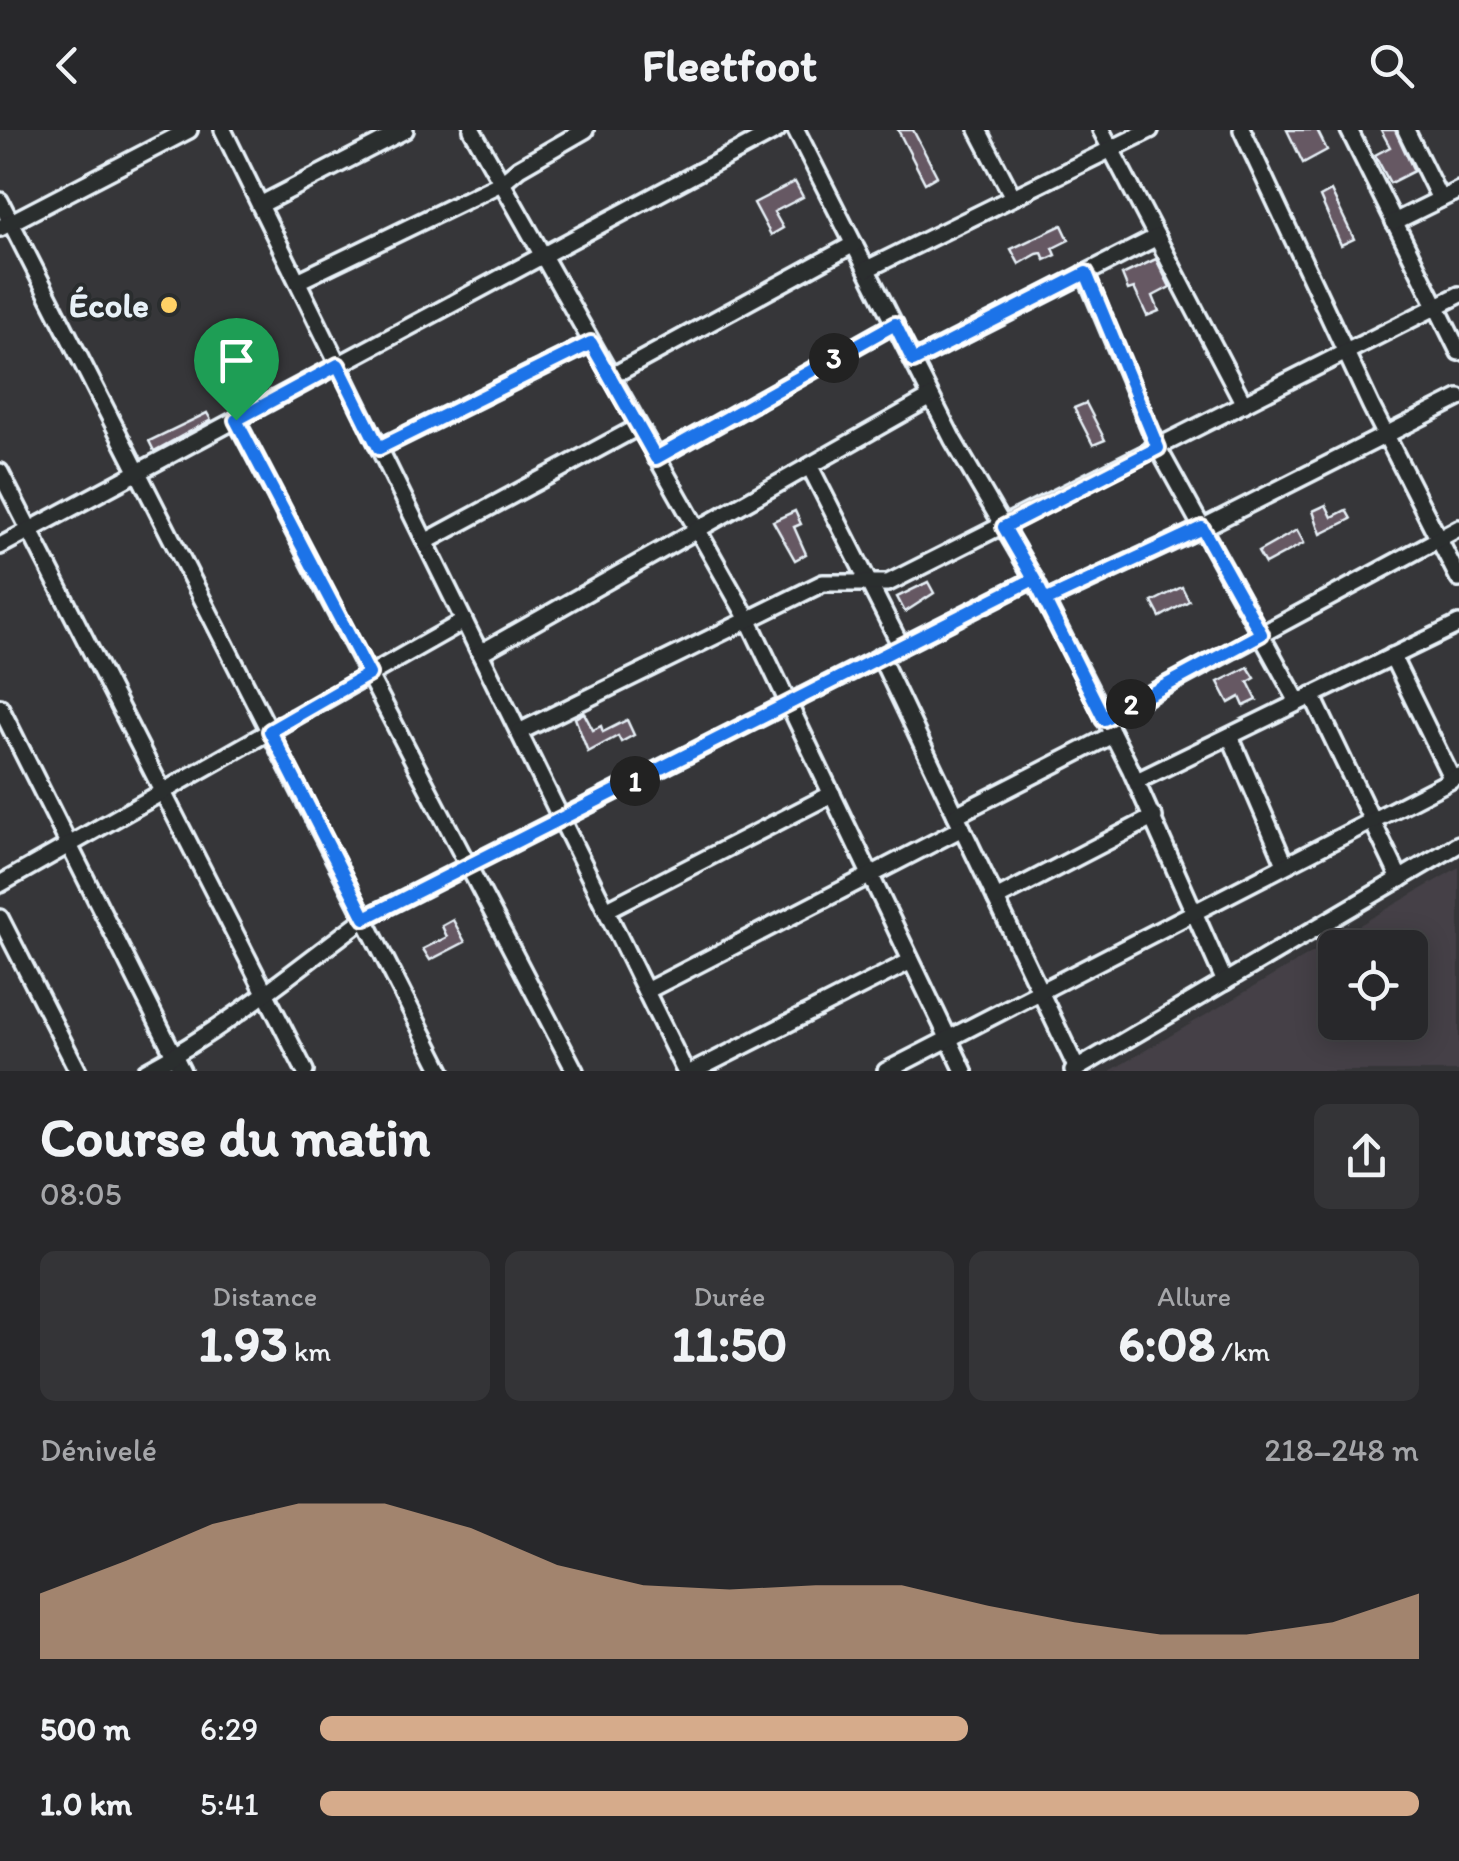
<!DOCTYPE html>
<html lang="fr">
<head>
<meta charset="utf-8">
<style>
  :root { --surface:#28282b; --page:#343437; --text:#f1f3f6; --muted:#a5a6a9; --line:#444447; --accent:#d6ab8b }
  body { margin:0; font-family:Itim,sans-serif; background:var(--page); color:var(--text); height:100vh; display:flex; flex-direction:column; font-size:38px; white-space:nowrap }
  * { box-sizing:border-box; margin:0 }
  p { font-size:32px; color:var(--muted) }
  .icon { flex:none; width:55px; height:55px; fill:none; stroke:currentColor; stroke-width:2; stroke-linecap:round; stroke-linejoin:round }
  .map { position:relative; height:941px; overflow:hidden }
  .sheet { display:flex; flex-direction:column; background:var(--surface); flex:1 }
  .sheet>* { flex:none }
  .buttons { position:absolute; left:1318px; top:800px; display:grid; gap:20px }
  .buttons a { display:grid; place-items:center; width:110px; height:110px; border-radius:15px; background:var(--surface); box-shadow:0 5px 25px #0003,0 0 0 2px var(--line); font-size:50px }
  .pin { position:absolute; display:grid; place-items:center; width:85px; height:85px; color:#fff; margin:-102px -42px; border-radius:50% 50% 50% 0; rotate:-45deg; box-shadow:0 0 10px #0007 }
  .pin .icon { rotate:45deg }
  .km { position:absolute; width:50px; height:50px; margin:-25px; border-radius:50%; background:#222; color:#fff; font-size:28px; line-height:50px; text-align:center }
  .round { display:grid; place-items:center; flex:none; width:105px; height:105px; border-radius:15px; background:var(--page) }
  .head { display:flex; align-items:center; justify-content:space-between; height:170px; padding:0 40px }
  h1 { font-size:55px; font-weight:700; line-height:75px }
  .stats { display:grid; grid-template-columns:repeat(3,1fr); gap:15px; height:170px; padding:10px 40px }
  .stats div { display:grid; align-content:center; border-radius:15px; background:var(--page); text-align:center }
  .stats b { font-size:50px; font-weight:700 }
  .stats small { font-size:28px; font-weight:400 }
  .stats p { font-size:28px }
  .chart { height:280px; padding:20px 40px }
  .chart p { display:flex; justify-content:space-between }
  .chart svg { width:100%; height:180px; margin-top:10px; fill:var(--accent); opacity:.7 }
  ul { padding:0 40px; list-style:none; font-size:32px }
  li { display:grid; grid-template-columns:160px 120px 1fr; align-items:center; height:75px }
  li i { height:25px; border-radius:12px; background:var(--accent) }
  header { display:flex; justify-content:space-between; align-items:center; height:130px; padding:0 40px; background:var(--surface); font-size:45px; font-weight:700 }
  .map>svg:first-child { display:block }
  .built { fill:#444046; fill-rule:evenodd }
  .building { fill:#665864; stroke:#e8f1f8; stroke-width:2.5 }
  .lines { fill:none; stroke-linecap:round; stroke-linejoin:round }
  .minor-casing { stroke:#e8f1f8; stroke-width:22 }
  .minor { stroke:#2a2d2e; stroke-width:15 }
  .route-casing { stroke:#fff; stroke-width:20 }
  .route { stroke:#1a73e8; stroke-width:12 }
  .poi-dot { fill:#ffd166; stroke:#2a2d2e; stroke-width:4 }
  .labels { text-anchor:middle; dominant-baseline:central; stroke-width:8; stroke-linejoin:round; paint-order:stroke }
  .poi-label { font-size:35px; font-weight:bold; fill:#e8f1f8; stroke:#2a2d2e; text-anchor:end }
</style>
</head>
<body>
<header><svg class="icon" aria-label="back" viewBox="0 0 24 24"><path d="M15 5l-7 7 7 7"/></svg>Fleetfoot<svg class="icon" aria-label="search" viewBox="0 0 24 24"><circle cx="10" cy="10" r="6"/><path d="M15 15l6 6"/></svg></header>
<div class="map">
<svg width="1459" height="941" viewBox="0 0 1459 941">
  <rect width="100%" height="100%" fill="#363639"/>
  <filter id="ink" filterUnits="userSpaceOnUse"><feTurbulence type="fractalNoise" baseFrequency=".01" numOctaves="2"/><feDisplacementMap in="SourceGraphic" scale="20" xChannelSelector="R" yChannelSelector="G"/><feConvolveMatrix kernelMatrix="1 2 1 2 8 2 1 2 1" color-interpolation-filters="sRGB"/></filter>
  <g filter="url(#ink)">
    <path class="built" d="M 1459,737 L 1459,941 L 1110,941 L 1387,779 ZM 1335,818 L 1410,818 L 1410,892 L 1335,892 Z"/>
    <g class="building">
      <path d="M 898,0 L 913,0 L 937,46 L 925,53 Z"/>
      <path d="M 1287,0 L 1317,0 L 1327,20 L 1303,33 Z"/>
      <path d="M 1381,0 L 1395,0 L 1414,41 L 1390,53 L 1375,25 L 1390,17 Z"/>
      <path d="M 795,52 L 803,67 L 774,82 L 783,98 L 771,105 L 754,73 Z"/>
      <path d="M 1331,61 L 1354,109 L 1341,115 L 1320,67 Z"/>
      <path d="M 1062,95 L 1069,110 L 1053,118 L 1056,125 L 1045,130 L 1042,123 L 1037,124 L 1019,134 L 1011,119 Z"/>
      <path d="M 1156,129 L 1170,157 L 1153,166 L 1159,181 L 1147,186 L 1134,158 L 1128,160 L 1122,145 Z"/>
      <path d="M 1086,273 L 1105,310 L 1093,315 L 1074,278 Z"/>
      <path d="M 207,283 L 211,290 L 154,321 L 149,311 Z"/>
      <path d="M 1326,375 L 1332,387 L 1346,380 L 1351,389 L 1321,404 L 1313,381 Z"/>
      <path d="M 795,381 L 801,394 L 794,397 L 806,424 L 795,430 L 773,391 Z"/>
      <path d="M 1297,400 L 1304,413 L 1265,434 L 1258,422 Z"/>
      <path d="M 928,452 L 934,463 L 905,482 L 897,467 Z"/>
      <path d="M 1182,457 L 1189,471 L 1160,487 L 1152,472 Z"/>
      <path d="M 1248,537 L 1255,548 L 1248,552 L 1257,570 L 1244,576 L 1240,567 L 1229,573 L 1218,552 Z"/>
      <path d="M 584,583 L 593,600 L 601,596 L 603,602 L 627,590 L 634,605 L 621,612 L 618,606 L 588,622 L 575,588 Z"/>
      <path d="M 453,790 L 465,812 L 430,830 L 423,819 L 447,807 L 442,796 Z"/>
    </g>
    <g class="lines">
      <defs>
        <g id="minor">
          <path d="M 223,0 L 685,941"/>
          <path d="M 472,0 L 749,491 L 964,941"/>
          <path d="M 796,0 L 953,310 L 1034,449 L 1130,638 L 1225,852"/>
          <path d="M 978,0 L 1013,67"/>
          <path d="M 1101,0 L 1244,274"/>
          <path d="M 1242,0 L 1371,276 L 1459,449"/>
          <path d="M 1349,0 L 1459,222"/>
          <path d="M 1406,0 L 1440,69"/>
          <path d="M 0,71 L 442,941"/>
          <path d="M 260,75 L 405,0"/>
          <path d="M 1394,92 L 1459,60"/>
          <path d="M 0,98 L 189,0"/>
          <path d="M 867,139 L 1150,0"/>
          <path d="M 1085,143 L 1158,318 L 1298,572"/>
          <path d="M 298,151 L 501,53 L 519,38 L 585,0"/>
          <path d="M 913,231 L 1157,107"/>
          <path d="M 610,247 L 854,114"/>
          <path d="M 236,290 L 575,941"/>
          <path d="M 379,318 L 591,213"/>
          <path d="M 656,328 L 895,194"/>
          <path d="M 810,337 L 901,516"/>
          <path d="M 0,342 L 305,941"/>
          <path d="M 425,412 L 638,297"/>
          <path d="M 0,416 L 777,0"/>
          <path d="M 1045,471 L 1202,398 L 1459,268"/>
          <path d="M 480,523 L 931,267"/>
          <path d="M 880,526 L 1077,939"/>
          <path d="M 1392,526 L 1452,649"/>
          <path d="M 1312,565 L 1400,749"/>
          <path d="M 0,577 L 182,941"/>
          <path d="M 1104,589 L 1459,398"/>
          <path d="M 519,602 L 823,453 L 888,453 L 1459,165"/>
          <path d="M 1230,606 L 1285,734"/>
          <path d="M 1137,651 L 1459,494"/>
          <path d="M 956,685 L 1112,605"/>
          <path d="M 0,754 L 464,491"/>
          <path d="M 996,769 L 1154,687"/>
          <path d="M 606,780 L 832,664"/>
          <path d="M 0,788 L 78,941"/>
          <path d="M 646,861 L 962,698"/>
          <path d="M 146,941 C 224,899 294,841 365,788 L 1034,449"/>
          <path d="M 694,941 L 911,831"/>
          <path d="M 886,941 L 1459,646"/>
          <path d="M 1073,941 L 1459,714"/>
        </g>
      </defs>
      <use href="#minor" class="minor-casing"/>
      <use href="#minor" class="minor"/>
    </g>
  </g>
  <g class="lines" filter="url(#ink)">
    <defs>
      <path id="route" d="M 236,290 L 369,544 L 270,601 L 365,788 L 1034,449 L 1045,471 L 1202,398 L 1261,504 L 1104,589 L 1034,449 L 1004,397 L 1158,318 L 1086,143 L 913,231 L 895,194 L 656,328 L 591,213 L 379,318 L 338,235 L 236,290"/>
    </defs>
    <use href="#route" class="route-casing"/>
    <use href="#route" class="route"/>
  </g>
  <circle class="poi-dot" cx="169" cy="175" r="10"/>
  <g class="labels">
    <g class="poi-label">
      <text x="149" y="175">École</text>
    </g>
  </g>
</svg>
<div class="buttons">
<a><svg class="icon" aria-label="locate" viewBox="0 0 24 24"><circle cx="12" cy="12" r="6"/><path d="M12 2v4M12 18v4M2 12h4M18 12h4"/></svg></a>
</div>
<div class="pin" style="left:236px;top:290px;background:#1e9e55"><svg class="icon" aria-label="arrive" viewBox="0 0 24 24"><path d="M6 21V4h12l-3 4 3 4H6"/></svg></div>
<b class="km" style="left:635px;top:651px">1</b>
<b class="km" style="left:1131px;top:574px">2</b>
<b class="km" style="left:834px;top:228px">3</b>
</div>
<section class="sheet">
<div class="head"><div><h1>Course du matin</h1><p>08:05</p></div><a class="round"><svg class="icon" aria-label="share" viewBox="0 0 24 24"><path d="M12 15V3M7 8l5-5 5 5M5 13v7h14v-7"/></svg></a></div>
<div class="stats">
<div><p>Distance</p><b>1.93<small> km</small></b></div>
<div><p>Durée</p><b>11:50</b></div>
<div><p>Allure</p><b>6:08<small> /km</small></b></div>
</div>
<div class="chart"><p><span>Dénivelé</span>218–248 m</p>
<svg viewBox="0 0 160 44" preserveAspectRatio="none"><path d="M0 44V28L10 20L20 11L30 6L40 6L50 12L60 21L70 26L80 27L90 26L100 26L110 31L120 35L130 38L140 38L150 35L160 28V44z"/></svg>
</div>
<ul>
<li><b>500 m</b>6:29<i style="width:59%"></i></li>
<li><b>1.0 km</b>5:41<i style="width:100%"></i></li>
</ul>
</section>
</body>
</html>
